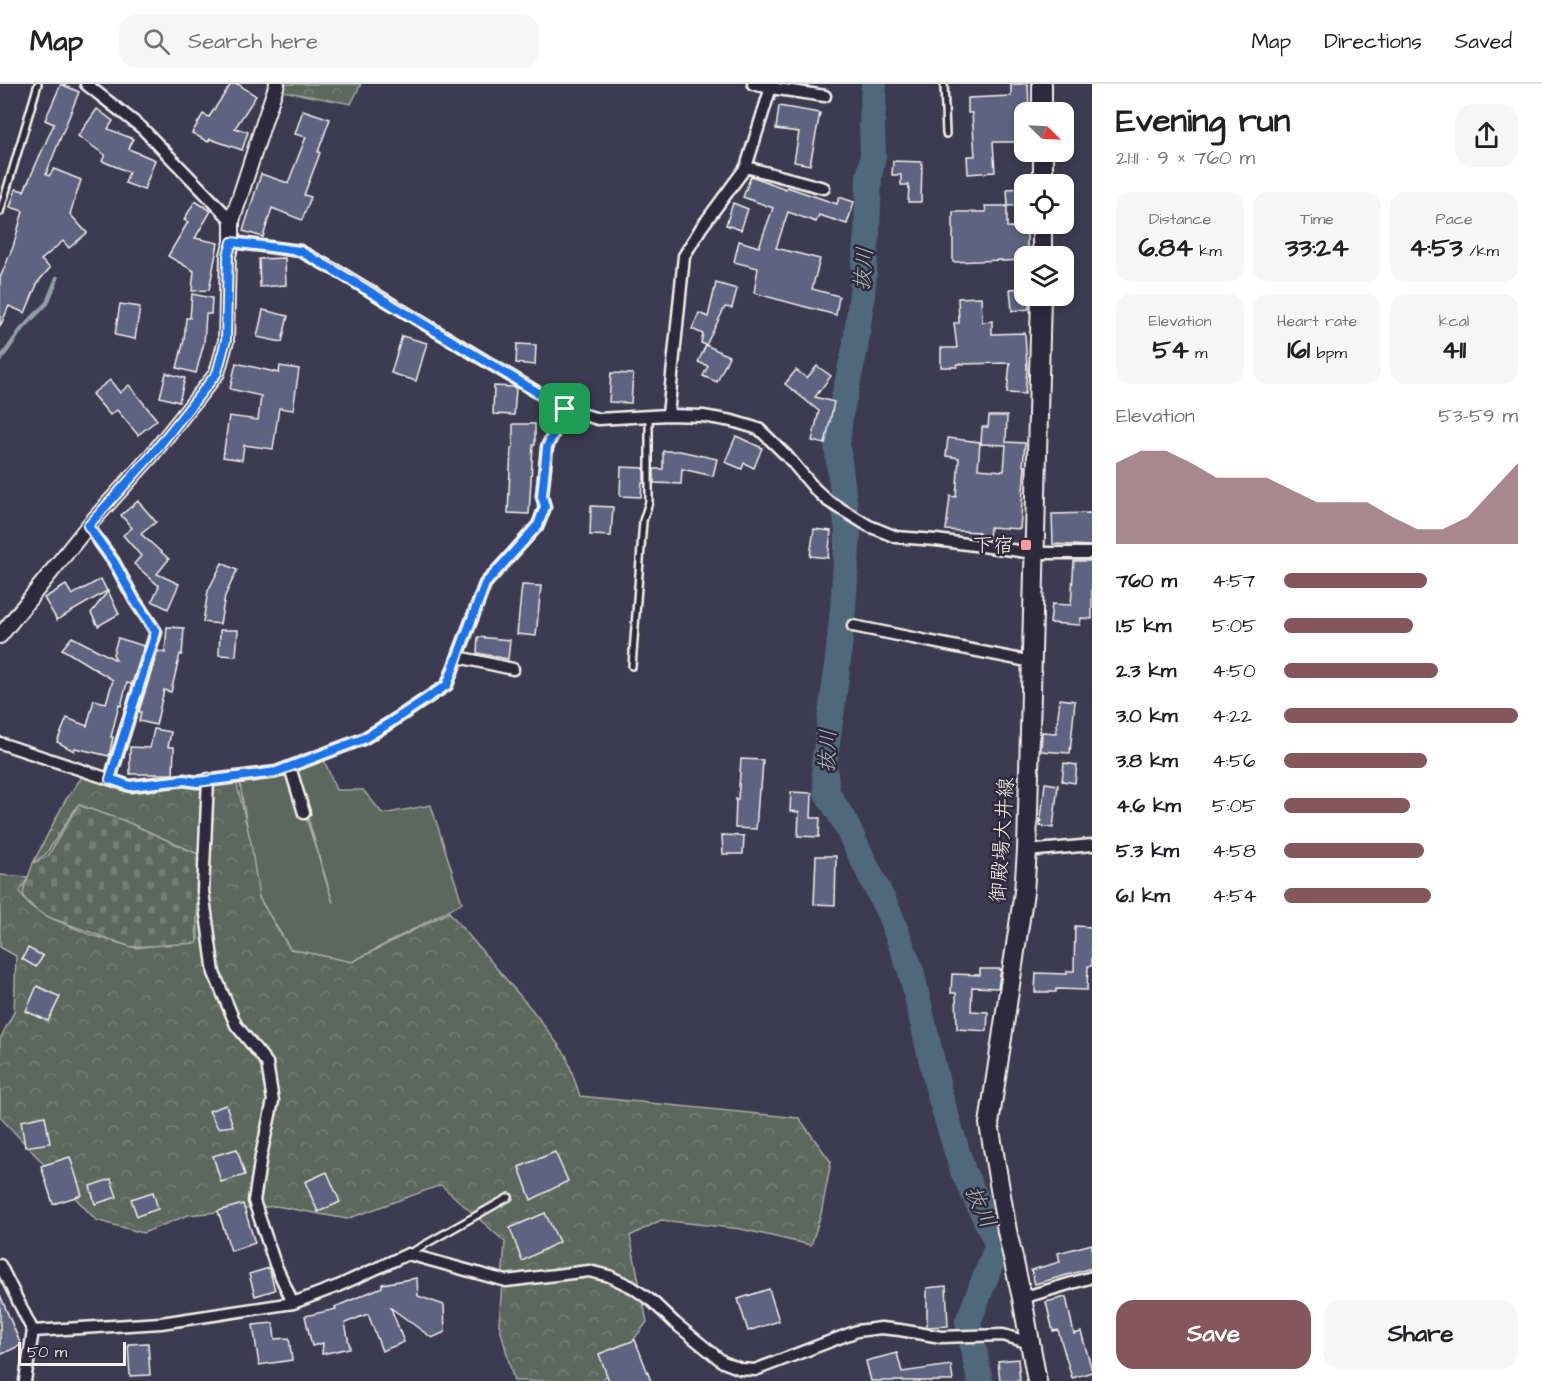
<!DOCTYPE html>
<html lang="en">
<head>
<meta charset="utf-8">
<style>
  :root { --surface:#fff; --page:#f6f6f6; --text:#202124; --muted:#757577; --line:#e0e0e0; --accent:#84575d }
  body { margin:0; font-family:"Architects Daughter","Klee One",sans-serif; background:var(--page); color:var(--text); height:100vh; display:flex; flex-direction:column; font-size:22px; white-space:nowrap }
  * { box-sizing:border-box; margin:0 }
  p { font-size:20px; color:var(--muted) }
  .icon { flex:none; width:33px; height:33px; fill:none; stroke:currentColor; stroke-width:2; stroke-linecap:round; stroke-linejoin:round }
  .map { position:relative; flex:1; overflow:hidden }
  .sheet { display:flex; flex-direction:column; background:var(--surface); width:450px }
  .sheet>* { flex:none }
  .needle { width:39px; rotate:114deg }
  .tools { position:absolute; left:1014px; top:18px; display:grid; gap:12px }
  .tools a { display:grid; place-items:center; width:60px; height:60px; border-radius:12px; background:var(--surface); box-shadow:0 3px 9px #0003; font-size:30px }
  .scale { position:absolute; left:18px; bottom:15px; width:108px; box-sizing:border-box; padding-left:6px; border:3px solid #f4f1e8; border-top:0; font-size:16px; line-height:21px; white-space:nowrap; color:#f4f1e8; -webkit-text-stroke:4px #2f2a3d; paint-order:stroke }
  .pin { position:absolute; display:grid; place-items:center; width:51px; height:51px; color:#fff; margin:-26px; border-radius:12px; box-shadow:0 3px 9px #0006 }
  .round { display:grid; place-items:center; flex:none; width:63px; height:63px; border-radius:18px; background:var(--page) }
  .head { display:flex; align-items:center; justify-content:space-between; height:102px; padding:0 24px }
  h1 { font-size:33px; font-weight:700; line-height:45px }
  .metrics { display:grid; grid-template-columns:repeat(3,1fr); gap:9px; height:102px; padding:6px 24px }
  .metrics div { display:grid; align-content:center; border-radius:15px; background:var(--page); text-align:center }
  .metrics b { font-size:26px; font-weight:700 }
  .metrics small { font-size:16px; font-weight:400 }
  .metrics p { font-size:16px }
  .chart { height:168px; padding:12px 24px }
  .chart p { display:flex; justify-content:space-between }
  .chart svg { width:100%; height:108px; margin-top:6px; fill:var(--accent); opacity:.7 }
  .action { display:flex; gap:12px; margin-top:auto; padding:12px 24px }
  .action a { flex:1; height:69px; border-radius:18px; background:var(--accent); color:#fff; font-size:24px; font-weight:700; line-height:69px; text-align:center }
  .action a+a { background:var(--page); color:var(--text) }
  ul { padding:0 24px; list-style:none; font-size:20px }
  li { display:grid; grid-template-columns:96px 72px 1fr; align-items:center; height:45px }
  li i { height:15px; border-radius:8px; background:var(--accent) }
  header { display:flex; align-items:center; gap:36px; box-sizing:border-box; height:84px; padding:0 30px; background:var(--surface); border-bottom:2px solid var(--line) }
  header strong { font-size:28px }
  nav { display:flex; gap:33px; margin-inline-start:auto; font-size:21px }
  .search { width:420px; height:54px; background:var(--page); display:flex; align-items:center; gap:15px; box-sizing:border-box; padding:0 21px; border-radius:18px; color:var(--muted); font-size:22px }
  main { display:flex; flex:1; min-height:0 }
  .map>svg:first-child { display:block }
  .green { fill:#5b685d; stroke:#a8aca2; stroke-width:1.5 }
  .forest { fill:url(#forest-crowns); stroke:#a8aca2; stroke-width:1.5 }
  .cemetery { fill:url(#cemetery-stones); stroke:#a8aca2; stroke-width:1.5 }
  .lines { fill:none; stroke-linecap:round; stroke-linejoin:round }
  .stream { stroke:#929ea7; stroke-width:4.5 }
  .river { stroke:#50677b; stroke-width:26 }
  .building { fill:#5d6380; stroke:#f4f1e8; stroke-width:1.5 }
  .service-casing { stroke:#f4f1e8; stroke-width:10 }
  .minor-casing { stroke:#f4f1e8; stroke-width:15 }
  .tertiary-casing { stroke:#f4f1e8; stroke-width:18 }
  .primary-casing { stroke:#f4f1e8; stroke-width:22 }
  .service { stroke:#2f2a3d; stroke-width:5 }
  .minor { stroke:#2f2a3d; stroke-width:10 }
  .tertiary { stroke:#2f2a3d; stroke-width:14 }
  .primary { stroke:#2f2a3d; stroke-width:18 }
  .route-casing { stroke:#fff; stroke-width:12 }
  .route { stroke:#1a73e8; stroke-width:8 }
  .poi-dot { fill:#ff9aa2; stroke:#2f2a3d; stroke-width:2 }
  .labels { text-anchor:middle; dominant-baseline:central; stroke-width:5; stroke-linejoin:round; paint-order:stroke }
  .poi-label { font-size:21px; fill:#f4f1e8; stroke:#2f2a3d; text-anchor:end }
  .street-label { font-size:21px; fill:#f4f1e8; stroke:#2f2a3d }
  .water-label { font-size:22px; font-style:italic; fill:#b2babc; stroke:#2f2a3d }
</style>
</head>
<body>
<header>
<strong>Map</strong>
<div class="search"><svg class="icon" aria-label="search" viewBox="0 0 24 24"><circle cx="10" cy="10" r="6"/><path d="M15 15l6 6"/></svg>Search here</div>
<nav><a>Map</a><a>Directions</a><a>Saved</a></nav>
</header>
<main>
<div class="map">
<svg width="1092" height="1297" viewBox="0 0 1092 1297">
  <defs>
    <pattern id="forest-crowns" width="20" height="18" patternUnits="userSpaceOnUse" patternTransform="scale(1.5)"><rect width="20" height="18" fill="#5b685d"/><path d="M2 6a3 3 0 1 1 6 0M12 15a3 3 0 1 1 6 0" fill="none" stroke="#737e74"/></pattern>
    <pattern id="cemetery-stones" width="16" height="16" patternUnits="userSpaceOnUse" patternTransform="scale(1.5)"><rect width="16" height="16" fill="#5b685d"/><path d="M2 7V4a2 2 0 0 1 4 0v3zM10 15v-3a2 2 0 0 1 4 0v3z" fill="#737e74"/></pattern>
  </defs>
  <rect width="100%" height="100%" fill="#3d3b51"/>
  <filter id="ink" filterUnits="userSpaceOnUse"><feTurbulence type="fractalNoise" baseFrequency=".0167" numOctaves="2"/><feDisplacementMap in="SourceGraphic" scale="12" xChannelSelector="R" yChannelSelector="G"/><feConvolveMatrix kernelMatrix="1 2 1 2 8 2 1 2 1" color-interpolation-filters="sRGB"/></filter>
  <g filter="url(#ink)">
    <path class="green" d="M 323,673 L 336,706 L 363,706 L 383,730 L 431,721 L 462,819 L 352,878 L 290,865 L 259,814 L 239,694 L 290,683 L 333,819 L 293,683 Z"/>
    <g class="forest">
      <path d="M 285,0 L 361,0 L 351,20 L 282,7 Z"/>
      <path d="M 84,690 L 136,703 L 236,696 L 251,759 L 259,814 L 290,865 L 352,878 L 449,828 L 533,927 L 566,971 L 580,1012 L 799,1034 L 831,1078 L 821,1130 L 811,1161 L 741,1145 L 661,1136 L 630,1152 L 647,1238 L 603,1296 L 597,1297 L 514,1297 L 499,1240 L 505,1158 L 441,1101 L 347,1135 L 276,1122 L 188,1131 L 143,1149 L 96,1136 L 0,1033 L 0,955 L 14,928 L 16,872 L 0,863 L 0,791 L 28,793 L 20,808 L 30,822 L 53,835 L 91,851 L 136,864 L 198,855 L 197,817 L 202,772 L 125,737 L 78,721 L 46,770 L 33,779 L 65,717 Z"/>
    </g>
    <path class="cemetery" d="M 78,721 L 125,737 L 202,772 L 197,819 L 197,859 L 131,863 L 51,834 L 37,827 L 25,815 L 23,808 L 33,779 L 48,772 Z"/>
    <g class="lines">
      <path class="stream" d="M 0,276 L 21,246 L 47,219 L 57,194"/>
      <path class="river" d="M 874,0 L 872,42 L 873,72 L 869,93 L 867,149 L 862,210 L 855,265 L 840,331 L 837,361 L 848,448 L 843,525 L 836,594 L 824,681 L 827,709 L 843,735 L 889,829 L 911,887 L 940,1012 L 963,1087 L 998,1161 L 968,1238 L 980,1297"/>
    </g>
    <g class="building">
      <path d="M 61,0 L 79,8 L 46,90 L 49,92 L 54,85 L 81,96 L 70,130 L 87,149 L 69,164 L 63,157 L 41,176 L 50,184 L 38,198 L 25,229 L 9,222 L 0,243 L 0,194 L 13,163 L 23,127 L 10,123 L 16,105 L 24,107 L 54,40 L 45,36 Z"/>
      <path d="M 231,0 L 238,0 L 256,12 L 235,44 L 248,48 L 242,66 L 210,55 L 208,58 L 192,49 L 203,30 L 209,33 Z"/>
      <path d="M 1011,0 L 1028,0 L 1029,27 L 1024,27 L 1024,58 L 993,58 L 995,88 L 968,90 L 967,72 L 975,72 L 972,29 L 968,29 L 968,14 L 1011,12 Z"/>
      <path d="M 779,22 L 820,29 L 810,81 L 794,78 L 799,48 L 776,45 Z"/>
      <path d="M 97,25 L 113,37 L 108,45 L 133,55 L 129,65 L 155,76 L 144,106 L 125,99 L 129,88 L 102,77 L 105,71 L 78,52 Z"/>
      <path d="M 303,26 L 330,35 L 318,68 L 320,69 L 304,111 L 311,113 L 302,136 L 272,124 L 263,153 L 243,147 L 261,90 L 288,99 L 306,53 L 295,50 Z"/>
      <path d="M 893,77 L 922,78 L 921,118 L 908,118 L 909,101 L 901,101 L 901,91 L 892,91 Z"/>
      <path d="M 751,92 L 786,105 L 787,103 L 837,120 L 839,113 L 854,118 L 847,140 L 819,131 L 816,138 L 788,128 L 776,164 L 820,175 L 812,205 L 839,212 L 836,231 L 754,209 L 758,184 L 734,178 L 739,157 L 759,163 L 773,124 L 743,113 Z"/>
      <path d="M 1024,104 L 1024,121 L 1008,122 L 1007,105 Z"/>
      <path d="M 195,117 L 211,127 L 195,154 L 218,159 L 209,206 L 192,207 L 194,187 L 168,172 L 188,138 L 184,136 Z"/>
      <path d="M 733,119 L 748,125 L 741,146 L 726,141 Z"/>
      <path d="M 985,122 L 1007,122 L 1007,143 L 1027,144 L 1027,172 L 1024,172 L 1024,176 L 1002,177 L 1002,176 L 953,178 L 953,128 L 986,128 Z"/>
      <path d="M 285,174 L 286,201 L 260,203 L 259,175 Z"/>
      <path d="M 716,199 L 737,205 L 732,224 L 725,223 L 706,261 L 701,259 L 703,250 L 692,245 L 699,229 L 708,233 Z"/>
      <path d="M 1024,204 L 1024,212 L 1029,212 L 1029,225 L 1012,227 L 1010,205 Z"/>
      <path d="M 192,210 L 212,214 L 211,230 L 206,230 L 204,259 L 196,289 L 177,284 L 184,256 L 186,234 L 190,234 Z"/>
      <path d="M 981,213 L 982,238 L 992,237 L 992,250 L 1025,249 L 1027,284 L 1025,310 L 1007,309 L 1010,279 L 957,280 L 957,283 L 941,283 L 941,264 L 957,264 L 954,239 L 959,239 L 958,214 Z"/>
      <path d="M 120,220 L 140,223 L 135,255 L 115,251 Z"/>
      <path d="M 263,226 L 288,232 L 282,258 L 257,253 Z"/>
      <path d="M 402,252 L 427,259 L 416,297 L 391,289 Z"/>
      <path d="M 517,260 L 536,261 L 535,281 L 516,279 Z"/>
      <path d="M 706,261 L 729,272 L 717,298 L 703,292 L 708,282 L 698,278 Z"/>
      <path d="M 236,279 L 279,289 L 280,282 L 299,285 L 293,326 L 279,324 L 273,365 L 244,361 L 242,376 L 223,373 L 229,332 L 258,336 L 261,312 L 230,305 Z"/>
      <path d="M 817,282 L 831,292 L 815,313 L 834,318 L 825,360 L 812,357 L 819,327 L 785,300 L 796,286 L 807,294 Z"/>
      <path d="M 166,289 L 185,294 L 179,318 L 160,313 Z"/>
      <path d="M 611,289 L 633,290 L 631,319 L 609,318 Z"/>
      <path d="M 110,296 L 120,309 L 129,301 L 157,336 L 138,351 L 117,326 L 110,331 L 92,310 Z"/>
      <path d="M 494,302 L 513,303 L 516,304 L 514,331 L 493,330 Z"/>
      <path d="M 989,332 L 1007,332 L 1006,358 L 1025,359 L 1023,382 L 1025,382 L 1020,445 L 990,443 L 989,455 L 978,454 L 979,448 L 946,446 L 950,412 L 956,413 L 959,374 L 946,372 L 948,354 L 980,358 L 978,385 L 1004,387 L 1006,361 L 981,360 L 982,343 L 988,343 Z"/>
      <path d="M 513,340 L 535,340 L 535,361 L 533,361 L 529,430 L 508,429 L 511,364 L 513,364 Z"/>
      <path d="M 736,352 L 762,364 L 754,384 L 744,379 L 742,385 L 725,378 Z"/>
      <path d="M 663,367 L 680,367 L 717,375 L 713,392 L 682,385 L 681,400 L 654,399 L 654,385 L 663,385 Z"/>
      <path d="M 621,383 L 644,384 L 644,399 L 642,399 L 641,413 L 620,412 Z"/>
      <path d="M 138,417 L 156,438 L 141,450 L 169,475 L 157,490 L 179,500 L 168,525 L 152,517 L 159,502 L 134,480 L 141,472 L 123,451 L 132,444 L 121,431 Z"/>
      <path d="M 591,422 L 613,423 L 611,452 L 590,451 Z"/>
      <path d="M 1092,429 L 1092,462 L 1053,460 L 1052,430 Z"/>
      <path d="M 814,445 L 831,447 L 828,474 L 810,472 Z"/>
      <path d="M 1074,477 L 1092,477 L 1092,535 L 1081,534 L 1080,541 L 1050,539 L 1052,520 L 1071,521 Z"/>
      <path d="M 222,479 L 237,486 L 225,512 L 220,540 L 203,538 L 208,507 Z"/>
      <path d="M 101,495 L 107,507 L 57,536 L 44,514 L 66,501 L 72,511 Z"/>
      <path d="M 522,501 L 541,502 L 536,552 L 517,550 Z"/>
      <path d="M 108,507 L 119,530 L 98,542 L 91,529 Z"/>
      <path d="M 167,543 L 184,544 L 182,571 L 180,570 L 171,608 L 164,606 L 156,641 L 139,637 L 141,628 L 139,627 L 158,567 L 165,569 Z"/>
      <path d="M 220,546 L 238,546 L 236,572 L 219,571 Z"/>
      <path d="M 72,553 L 116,576 L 113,570 L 118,554 L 144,562 L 131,603 L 131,600 L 127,599 L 121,622 L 119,621 L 111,653 L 113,653 L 109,672 L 75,664 L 74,667 L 57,658 L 67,634 L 87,642 L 94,616 L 106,619 L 113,596 L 62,565 Z"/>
      <path d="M 478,553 L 510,556 L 508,575 L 477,569 Z"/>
      <path d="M 1060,615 L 1075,617 L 1070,669 L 1041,667 L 1042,648 L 1056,649 Z"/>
      <path d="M 154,645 L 171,648 L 168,663 L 174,663 L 173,690 L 130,690 L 130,663 L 150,664 Z"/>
      <path d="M 741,675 L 763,676 L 761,705 L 759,705 L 756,745 L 735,744 L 736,715 L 738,716 Z"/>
      <path d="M 1064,679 L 1077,681 L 1075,699 L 1062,697 Z"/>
      <path d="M 1045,699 L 1058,701 L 1053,744 L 1040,742 Z"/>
      <path d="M 791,708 L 812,709 L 811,734 L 820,734 L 819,753 L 798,752 L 799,728 L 790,727 Z"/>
      <path d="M 722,751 L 744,752 L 743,770 L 723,770 Z"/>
      <path d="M 816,772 L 836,772 L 835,821 L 814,820 Z"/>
      <path d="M 1075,842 L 1092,843 L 1092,882 L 1088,882 L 1087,906 L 1056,905 L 1056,908 L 1035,908 L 1036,889 L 1067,890 L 1067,887 L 1074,887 Z"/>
      <path d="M 28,864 L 43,872 L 36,883 L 22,875 Z"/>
      <path d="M 980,885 L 1001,885 L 998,904 L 972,903 L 971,927 L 988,928 L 987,947 L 957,945 L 956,909 L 951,909 L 952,890 L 980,891 Z"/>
      <path d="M 37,902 L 60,913 L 48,937 L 26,927 Z"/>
      <path d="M 226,1021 L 233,1042 L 218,1044 L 209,1027 Z"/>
      <path d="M 45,1032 L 50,1059 L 25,1063 L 21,1037 Z"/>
      <path d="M 237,1065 L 245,1091 L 221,1098 L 213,1072 Z"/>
      <path d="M 555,1068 L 568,1097 L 531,1116 L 519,1083 Z"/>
      <path d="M 70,1073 L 82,1111 L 53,1120 L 41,1082 Z"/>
      <path d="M 327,1088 L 340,1118 L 318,1128 L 305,1098 Z"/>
      <path d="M 111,1095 L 117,1113 L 95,1120 L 90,1102 Z"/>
      <path d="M 153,1108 L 158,1125 L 137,1132 L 131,1115 Z"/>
      <path d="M 243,1120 L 255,1159 L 231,1167 L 218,1127 Z"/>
      <path d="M 545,1129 L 559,1158 L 522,1177 L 510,1144 Z"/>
      <path d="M 1092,1160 L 1092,1184 L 1035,1200 L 1031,1186 L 1060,1178 L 1058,1169 Z"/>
      <path d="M 269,1184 L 275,1206 L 255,1212 L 249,1190 Z"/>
      <path d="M 417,1194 L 418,1212 L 444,1221 L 445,1248 L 432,1254 L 391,1224 L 404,1258 L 382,1267 L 368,1230 L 345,1239 L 350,1264 L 322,1270 L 323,1259 L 312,1262 L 305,1232 L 336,1225 L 335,1223 L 382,1203 L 382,1200 Z"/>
      <path d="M 946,1202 L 948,1242 L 927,1243 L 927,1204 Z"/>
      <path d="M 769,1205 L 779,1237 L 748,1247 L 738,1215 Z"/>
      <path d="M 0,1211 L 21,1261 L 0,1271 Z"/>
      <path d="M 1066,1213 L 1074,1250 L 1081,1248 L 1092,1286 L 1092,1288 L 1072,1294 L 1058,1246 L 1053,1247 L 1046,1218 Z"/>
      <path d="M 273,1239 L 275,1255 L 289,1254 L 292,1276 L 259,1281 L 253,1241 Z"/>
      <path d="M 635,1256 L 651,1297 L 609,1297 L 599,1270 Z"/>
      <path d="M 148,1259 L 150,1291 L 130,1292 L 128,1260 Z"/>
      <path d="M 897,1269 L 902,1288 L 951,1281 L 953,1297 L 871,1297 L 866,1277 Z"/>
      <path d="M 1018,1275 L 1020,1297 L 1000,1297 L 998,1277 Z"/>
    </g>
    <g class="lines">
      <defs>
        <g id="service">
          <path d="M 944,0 L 946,50"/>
          <path d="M 0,128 L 38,0"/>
          <path d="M 632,582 L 643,437 L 649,418 L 649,332"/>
          <path d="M 410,1169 L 509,1113"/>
        </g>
        <g id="minor">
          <path d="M 86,0 L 142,44 L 232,137"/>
          <path d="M 753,0 L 771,4 L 825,12"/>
          <path d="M 746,83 L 824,104"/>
          <path d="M 232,158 L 300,167 L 339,188 L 565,325 L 598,335 L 668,331 L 703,332 L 732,337 L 759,345 L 787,372 L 815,405 L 828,417 L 869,442 L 896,453 L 936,456 L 1034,469 L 1092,469"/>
          <path d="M 668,331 L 684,172 L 701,144 L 746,83 L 772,0"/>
          <path d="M 88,442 L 114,478 L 134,515 L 156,548 L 110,695"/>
          <path d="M 853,542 L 1032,578"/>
          <path d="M 458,573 L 513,585"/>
          <path d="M 0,659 L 130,702 L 184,696 L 197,698 L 276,688 L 363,655 L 388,640 L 447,601 L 485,500 L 538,441 L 545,423 L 542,412 L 547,363 L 565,325"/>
          <path d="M 290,683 L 304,729"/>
          <path d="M 208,695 L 203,807 L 214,889 L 236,941 L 267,979 L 273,1017 L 261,1072 L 254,1117 L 275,1180 L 293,1219"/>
          <path d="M 1027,767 L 1092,761"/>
          <path d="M 0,1181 L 33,1247 L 25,1297"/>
          <path d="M 1022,1214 L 1092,1193"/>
          <path d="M 33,1247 L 161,1239 L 293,1219 L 338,1202 L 408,1170 L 506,1197 L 589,1187 L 609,1192 L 632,1203 L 653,1218 L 675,1239 L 723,1278 L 741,1285 L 755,1286 L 857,1247 L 881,1244 L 900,1246 L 941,1253 L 1003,1251 L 1030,1259"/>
        </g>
        <path id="tertiary" d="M 0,552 L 88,442 L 151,372 L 217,289 L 226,257 L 228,171 L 232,158 L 232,137 L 266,32 L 277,0"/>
        <g id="primary">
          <path d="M 1042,0 L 1042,28"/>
          <path d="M 1043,100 L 1043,68"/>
          <path d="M 1042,172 L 1042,140"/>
          <path d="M 1037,1297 L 1022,1214 L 1007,1147 L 989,1040 L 1024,808 L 1027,767 L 1041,212"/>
        </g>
      </defs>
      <use href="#service" class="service-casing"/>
      <use href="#minor" class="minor-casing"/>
      <use href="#tertiary" class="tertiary-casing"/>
      <use href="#primary" class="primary-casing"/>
      <use href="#service" class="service"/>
      <use href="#minor" class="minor"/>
      <use href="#tertiary" class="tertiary"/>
      <use href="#primary" class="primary"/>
    </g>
  </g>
  <g class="lines" filter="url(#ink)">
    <defs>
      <path id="route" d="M 232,158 L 300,167 L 339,189 L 565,325 L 547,363 L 542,412 L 545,423 L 538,441 L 485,500 L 447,601 L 388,640 L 363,655 L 276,688 L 197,698 L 184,696 L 130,702 L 110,695 L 156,548 L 134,515 L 114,478 L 88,442 L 151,372 L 217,289 L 226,256 L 228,171 Z"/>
    </defs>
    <use href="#route" class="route-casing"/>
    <use href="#route" class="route"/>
  </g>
  <rect class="poi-dot" x="1020" y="455" width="12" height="12" rx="3"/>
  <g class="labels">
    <g class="poi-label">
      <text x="1014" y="461">下宿</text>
    </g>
    <g class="street-label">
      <text transform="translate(1002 756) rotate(-86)">御殿場大井線</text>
    </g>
    <g class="water-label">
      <text transform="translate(864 185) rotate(-85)">抜川</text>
      <text transform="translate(828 667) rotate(-88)">抜川</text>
      <text transform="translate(980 1123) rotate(65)">抜川</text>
    </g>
  </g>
</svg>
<div class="tools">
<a><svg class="needle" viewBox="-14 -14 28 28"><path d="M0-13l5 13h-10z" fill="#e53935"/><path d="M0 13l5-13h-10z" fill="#757577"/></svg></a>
<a><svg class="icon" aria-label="locate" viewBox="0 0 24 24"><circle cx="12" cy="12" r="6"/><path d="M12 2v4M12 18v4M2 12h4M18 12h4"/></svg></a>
<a><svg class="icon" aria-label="layers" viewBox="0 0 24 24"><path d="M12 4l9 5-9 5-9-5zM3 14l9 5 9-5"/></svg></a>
</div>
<div class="scale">50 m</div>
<div class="pin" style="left:565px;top:325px;background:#1e9e55"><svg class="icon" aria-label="arrive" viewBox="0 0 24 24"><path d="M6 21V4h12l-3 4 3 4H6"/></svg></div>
</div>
<section class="sheet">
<div class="head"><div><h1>Evening run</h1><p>21:11 · 9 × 760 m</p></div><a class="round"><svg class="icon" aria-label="share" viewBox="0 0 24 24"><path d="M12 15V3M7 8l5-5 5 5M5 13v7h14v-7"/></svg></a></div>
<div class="metrics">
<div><p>Distance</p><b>6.84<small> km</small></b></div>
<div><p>Time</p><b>33:24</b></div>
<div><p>Pace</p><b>4:53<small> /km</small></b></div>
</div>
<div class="metrics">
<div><p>Elevation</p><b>54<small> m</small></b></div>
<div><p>Heart rate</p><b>161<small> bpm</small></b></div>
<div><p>kcal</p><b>411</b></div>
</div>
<div class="chart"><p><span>Elevation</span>53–59 m</p>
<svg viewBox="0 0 160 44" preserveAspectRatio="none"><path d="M0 44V11L10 6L20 6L30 11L40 17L50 17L60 17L70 22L80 27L90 27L100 27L110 33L120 38L130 38L140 33L150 22L160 11V44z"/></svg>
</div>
<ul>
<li><b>760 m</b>4:57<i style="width:61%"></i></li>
<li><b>1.5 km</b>5:05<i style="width:55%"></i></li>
<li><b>2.3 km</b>4:50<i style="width:66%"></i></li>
<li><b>3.0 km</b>4:22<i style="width:100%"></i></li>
<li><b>3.8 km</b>4:56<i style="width:61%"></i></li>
<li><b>4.6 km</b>5:05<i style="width:54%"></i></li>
<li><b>5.3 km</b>4:58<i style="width:60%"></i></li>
<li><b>6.1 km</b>4:54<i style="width:63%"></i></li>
</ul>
<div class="action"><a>Save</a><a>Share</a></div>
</section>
</main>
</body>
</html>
